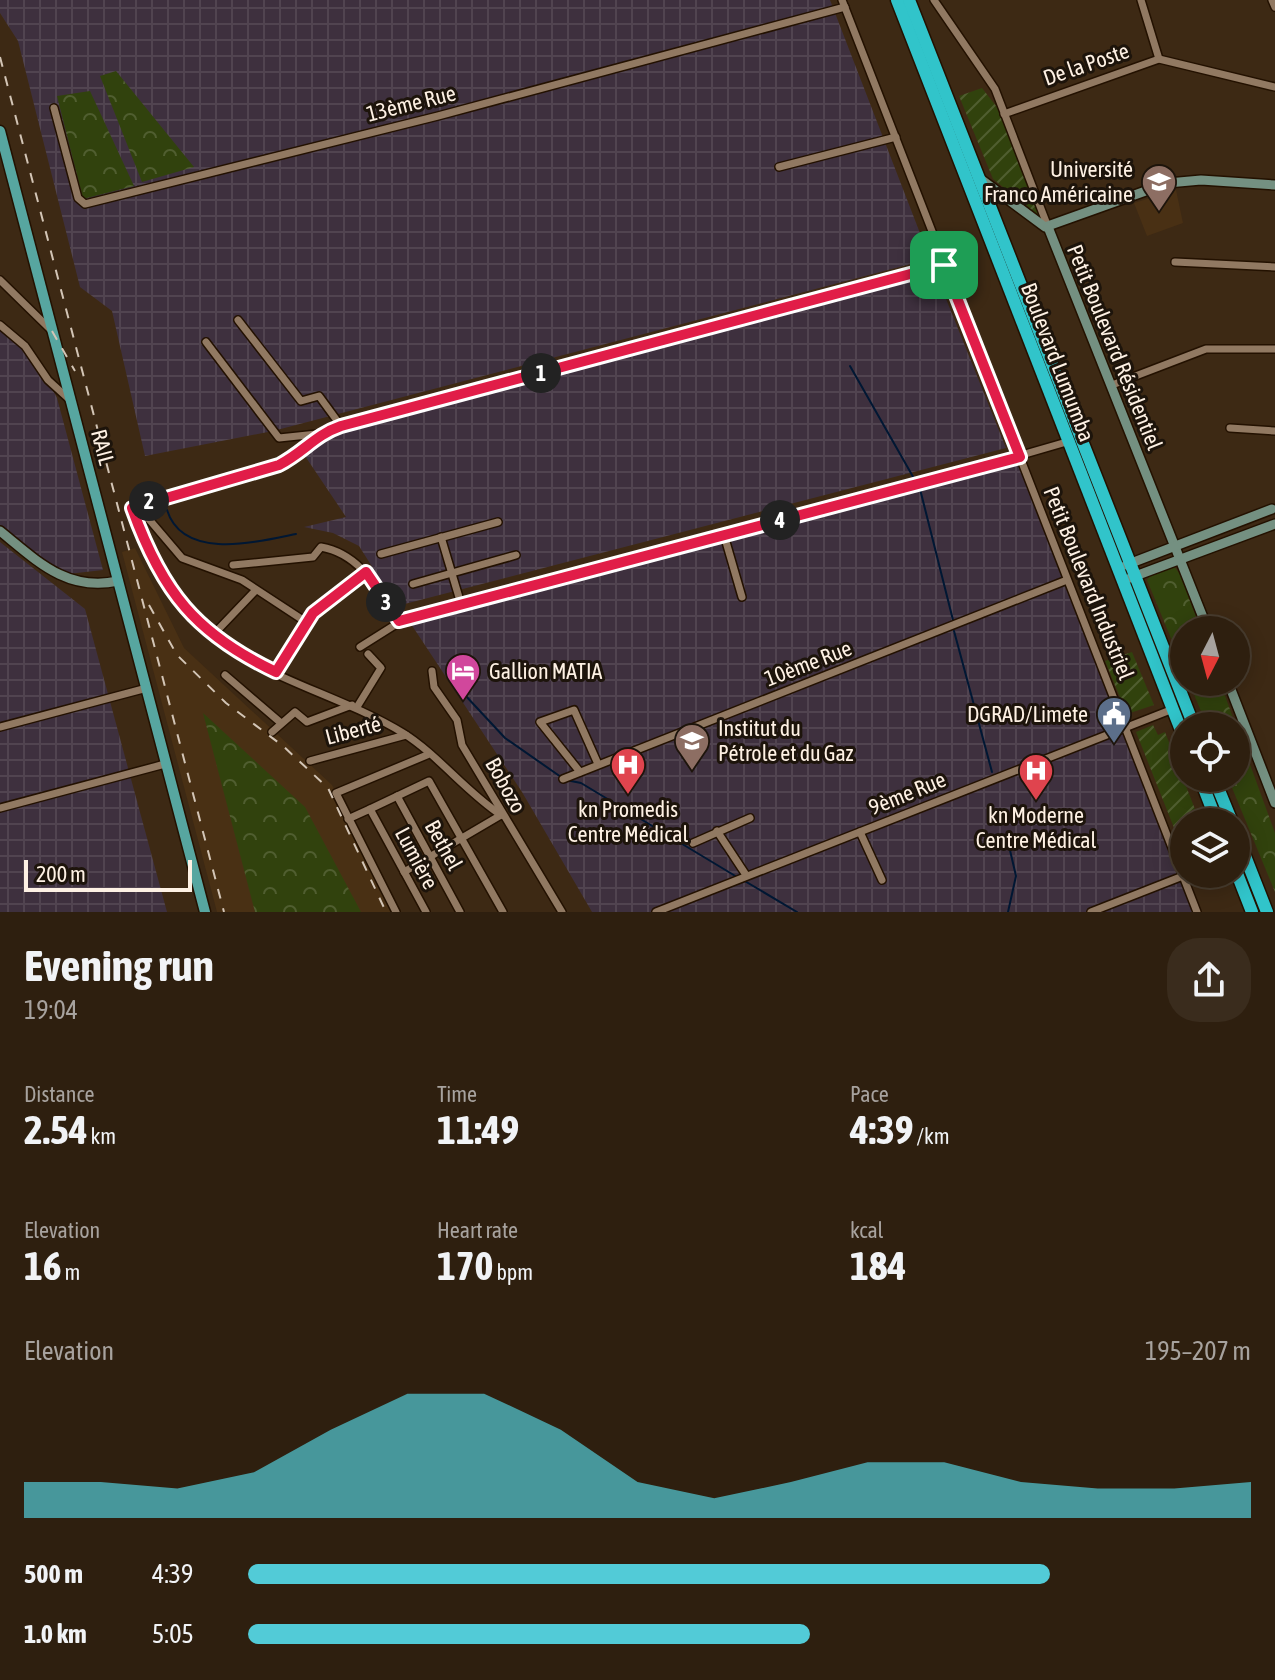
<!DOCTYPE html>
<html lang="en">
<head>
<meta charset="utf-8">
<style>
  :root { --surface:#2e1f0f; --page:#3a2c1d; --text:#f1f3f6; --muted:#a7a29e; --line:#493d2f; --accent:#52cbd7 }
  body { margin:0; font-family:"Asap Condensed",sans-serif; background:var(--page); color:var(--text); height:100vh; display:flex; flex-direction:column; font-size:30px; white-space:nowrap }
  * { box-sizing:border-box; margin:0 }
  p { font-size:26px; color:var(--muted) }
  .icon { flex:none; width:44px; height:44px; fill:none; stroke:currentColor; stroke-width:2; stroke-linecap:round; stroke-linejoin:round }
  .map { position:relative; height:912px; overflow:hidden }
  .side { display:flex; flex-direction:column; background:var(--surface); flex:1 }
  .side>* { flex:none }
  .needle { width:52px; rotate:186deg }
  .fabs { position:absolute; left:1170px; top:616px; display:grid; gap:16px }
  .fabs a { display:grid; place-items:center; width:80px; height:80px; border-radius:50%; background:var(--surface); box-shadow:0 4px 20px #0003,0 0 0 2px var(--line); font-size:40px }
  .scale { position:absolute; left:24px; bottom:20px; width:168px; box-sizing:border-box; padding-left:8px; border:4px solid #fef1e4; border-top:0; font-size:22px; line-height:28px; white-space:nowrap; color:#fef1e4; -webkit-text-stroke:6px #1d140b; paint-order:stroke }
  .pin { position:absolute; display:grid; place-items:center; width:68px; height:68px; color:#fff; margin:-34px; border-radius:16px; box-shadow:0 4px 12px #0006 }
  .km { position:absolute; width:40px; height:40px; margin:-20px; border-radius:50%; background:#222; color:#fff; font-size:22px; line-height:40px; text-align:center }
  .round { display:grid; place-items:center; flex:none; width:84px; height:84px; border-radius:32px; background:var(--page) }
  .overview { display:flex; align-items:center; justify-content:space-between; height:136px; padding:0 24px }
  h1 { font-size:44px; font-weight:700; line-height:60px }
  .stats { display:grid; grid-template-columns:repeat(3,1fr); gap:12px; height:136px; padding:8px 24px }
  .stats div { display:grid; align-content:center }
  .stats b { font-size:40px; font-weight:700 }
  .stats small { font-size:22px; font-weight:400 }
  .stats p { font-size:22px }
  .chart { height:224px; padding:16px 24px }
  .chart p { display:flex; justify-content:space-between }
  .chart svg { width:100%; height:144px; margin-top:8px; fill:var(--accent); opacity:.7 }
  ul { padding:0 24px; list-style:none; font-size:26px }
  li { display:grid; grid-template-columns:128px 96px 1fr; align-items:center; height:60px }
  li i { height:20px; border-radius:10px; background:var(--accent) }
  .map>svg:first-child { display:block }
  .built { fill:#493014 }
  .industrial { fill:url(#industrial-grid) }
  .forest { fill:url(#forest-crowns) }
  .garden { fill:url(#garden-furrows) }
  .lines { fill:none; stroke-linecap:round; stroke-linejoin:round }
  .stream { stroke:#001733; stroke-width:2 }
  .street-casing { stroke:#231100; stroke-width:10 }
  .secondary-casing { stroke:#231100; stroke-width:12 }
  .primary-casing { stroke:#231100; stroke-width:13 }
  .highway-casing { stroke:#231100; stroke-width:15 }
  .street { stroke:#917962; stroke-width:7 }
  .secondary { stroke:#749081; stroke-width:9 }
  .primary { stroke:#57a6a0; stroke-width:10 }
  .highway { stroke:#31c4ca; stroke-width:12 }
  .rail { stroke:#d3c5b6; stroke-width:2; stroke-dasharray:10 10; stroke-linecap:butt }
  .route-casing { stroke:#fff; stroke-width:16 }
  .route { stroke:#e11d48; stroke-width:10 }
  .labels { text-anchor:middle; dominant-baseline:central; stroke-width:6; stroke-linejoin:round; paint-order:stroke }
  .street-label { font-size:22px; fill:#fef1e4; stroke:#1d140b }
  .poi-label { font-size:22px; fill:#fef1e4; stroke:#1d140b; text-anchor:end }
</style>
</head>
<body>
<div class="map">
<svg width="1275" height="912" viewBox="0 0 1275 912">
  <defs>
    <pattern id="industrial-grid" width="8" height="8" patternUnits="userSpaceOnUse" patternTransform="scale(2)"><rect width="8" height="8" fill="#3e303e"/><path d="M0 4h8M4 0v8" fill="none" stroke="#514450"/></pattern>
    <pattern id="forest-crowns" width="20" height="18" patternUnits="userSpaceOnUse" patternTransform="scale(2)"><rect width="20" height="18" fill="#31420d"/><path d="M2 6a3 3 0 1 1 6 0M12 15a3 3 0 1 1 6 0" fill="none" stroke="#505e30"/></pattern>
    <pattern id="garden-furrows" width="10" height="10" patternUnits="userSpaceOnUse" patternTransform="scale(2)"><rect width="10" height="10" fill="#31420d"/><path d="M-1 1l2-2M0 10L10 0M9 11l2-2" fill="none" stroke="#505e30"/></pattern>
  </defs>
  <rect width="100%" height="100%" fill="#3d2914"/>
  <g class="built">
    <path d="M 1176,190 L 1183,223 L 1147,236 L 1134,203 Z"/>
    <path d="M 135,548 L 184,648 L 332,785 L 401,912 L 217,912 L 122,552 Z"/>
  </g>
  <g class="industrial">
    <path d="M 0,0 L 830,0 L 930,259 L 273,431 L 145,456 L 112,311 L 80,287 L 18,41 L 0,13 Z"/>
    <path d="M 934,269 L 1006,448 L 397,606 L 359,546 L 333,533 L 304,527 L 346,517 L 301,450 L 317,437 Z"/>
    <path d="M 0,326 L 38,362 L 57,398 L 103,570 L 59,575 L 0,528 Z"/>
    <path d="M 1018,464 L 1193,912 L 592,912 L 522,792 L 407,618 Z"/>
    <path d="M 0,542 L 85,609 L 167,912 L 0,912 Z"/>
  </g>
  <g class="forest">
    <path d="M 116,71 L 194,167 L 142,182 L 100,76 Z"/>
    <path d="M 90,91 L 134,186 L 83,199 L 57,96 Z"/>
    <path d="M 1173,565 L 1180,574 L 1201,630 L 1184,630 L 1184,670 L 1147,580 L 1152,573 Z"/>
    <path d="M 1189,682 L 1220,682 L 1236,726 L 1207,726 Z"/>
    <path d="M 203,713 L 305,807 L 361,912 L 255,912 Z"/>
    <path d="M 1236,726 L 1275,833 L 1275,892 L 1228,778 L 1236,778 Z"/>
  </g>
  <g class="garden">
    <path d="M 982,88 L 1000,111 L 1042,213 L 1038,215 L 993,179 L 959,96 Z"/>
    <path d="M 1132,652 L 1154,705 L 1127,714 L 1105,661 Z"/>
    <path d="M 1153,725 L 1158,735 L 1165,732 L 1200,822 L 1184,822 L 1184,853 L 1136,732 Z"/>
  </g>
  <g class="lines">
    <g class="stream">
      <path d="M 850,366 L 920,489 L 953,620"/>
      <path d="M 167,510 C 183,561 257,542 296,534"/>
      <path d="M 954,631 L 992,772"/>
      <path d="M 464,694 L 505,738 L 561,777"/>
      <path d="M 566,780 L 581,783 L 737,877"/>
      <path d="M 743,880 L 797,912"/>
      <path d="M 1008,912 L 1016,876 L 1009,846"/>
    </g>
    <defs>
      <g id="street">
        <path d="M 842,0 L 1197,912"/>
        <path d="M 934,0 L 995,89 L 1048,227"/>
        <path d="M 1141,0 L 1159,59"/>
        <path d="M 1272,0 L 1275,7"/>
        <path d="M 54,108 L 78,198 L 85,204 L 438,116 L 845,7"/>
        <path d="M 1004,114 L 1159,59 L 1275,87"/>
        <path d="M 779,167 L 896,137"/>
        <path d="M 1175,262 L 1275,267"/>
        <path d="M 0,280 L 50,329"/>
        <path d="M 238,320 L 301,401 L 319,396 L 341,426"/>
        <path d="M 0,325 L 25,346 L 48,380 L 70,400"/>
        <path d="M 206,342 L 279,438 L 317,434 L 944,265"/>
        <path d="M 1112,385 L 1206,349 L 1275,349"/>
        <path d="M 1230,428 L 1275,431"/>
        <path d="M 317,434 L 299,455 L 279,465 L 133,505 C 133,523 147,544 156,560 C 168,582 181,608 200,626 C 252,676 340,694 403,733 C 437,754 466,792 501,815"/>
        <path d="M 136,504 L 182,558 L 242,580 L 306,622"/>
        <path d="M 724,535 L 742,597"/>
        <path d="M 441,537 L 461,604"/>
        <path d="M 381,554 L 498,522"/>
        <path d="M 233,565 L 313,557 L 321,547 C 361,554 378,590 399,621"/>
        <path d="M 413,584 L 516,555"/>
        <path d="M 212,636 L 255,591"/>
        <path d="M 360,647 L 406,618 L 925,483 L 1070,441"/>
        <path d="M 432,671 L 434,687 L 457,720 L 462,745 L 562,912"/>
        <path d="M 276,672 L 313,613 L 366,572"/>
        <path d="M 225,675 L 281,723"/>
        <path d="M 357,707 L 381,668 L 368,654"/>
        <path d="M 0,727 L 147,688"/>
        <path d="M 272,732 L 295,712 L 307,722 L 352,705"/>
        <path d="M 310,761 L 406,735"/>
        <path d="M 580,772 L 540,722 L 574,710 L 598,764"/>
        <path d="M 563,779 L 1067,580"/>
        <path d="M 397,796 L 460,912"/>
        <path d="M 0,808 L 165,764"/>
        <path d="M 370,809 L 429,781 L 503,912"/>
        <path d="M 348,819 L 370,809 L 426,912"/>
        <path d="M 717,831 L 746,875"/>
        <path d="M 860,832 L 882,880"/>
        <path d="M 693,843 L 750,818"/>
        <path d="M 404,872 L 501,815"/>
        <path d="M 396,912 L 336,793 L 427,755"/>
        <path d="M 656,912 L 1173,709"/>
        <path d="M 1091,912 L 1188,874"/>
      </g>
      <g id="secondary">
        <path d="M 978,177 L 1045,227 L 1168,183 L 1201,180 L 1275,185"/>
        <path d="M 1048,227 L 1208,630"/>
        <path d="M 0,531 C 37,561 67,592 118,581"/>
        <path d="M 1126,565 L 1272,509"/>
        <path d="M 1130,578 L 1275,524"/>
        <path d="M 1228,682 L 1275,803"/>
      </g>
      <path id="primary" d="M 0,131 L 205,912"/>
      <g id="highway">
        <path d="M 897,0 L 1184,738"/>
        <path d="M 909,0 L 1194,726"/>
        <path d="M 1200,778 L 1217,822"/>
        <path d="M 1214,778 L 1232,822"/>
        <path d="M 1236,833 L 1267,912"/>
        <path d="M 1236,871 L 1252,912"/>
      </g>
    </defs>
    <use href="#street" class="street-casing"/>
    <use href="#secondary" class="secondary-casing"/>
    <use href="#primary" class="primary-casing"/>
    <use href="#highway" class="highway-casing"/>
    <use href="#street" class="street"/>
    <use href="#secondary" class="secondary"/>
    <use href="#primary" class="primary"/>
    <use href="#highway" class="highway"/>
    <g class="rail">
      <path d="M 0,57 L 224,912"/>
      <path d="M 52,331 L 75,371"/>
      <path d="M 149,605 L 177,655 L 226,703 L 283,746 L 328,788 L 386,912"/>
    </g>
  </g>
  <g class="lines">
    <defs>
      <path id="route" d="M 944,265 L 1020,457 L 399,621 L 366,572 L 313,613 L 276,672 C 196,634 162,592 132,508 L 279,465 C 304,452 315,435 341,426 Z"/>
    </defs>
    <use href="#route" class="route-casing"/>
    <use href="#route" class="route"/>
  </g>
  <defs>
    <symbol id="university-pin" viewBox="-11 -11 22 30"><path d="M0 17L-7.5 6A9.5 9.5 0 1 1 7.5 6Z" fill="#8d6e63" stroke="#1d140b"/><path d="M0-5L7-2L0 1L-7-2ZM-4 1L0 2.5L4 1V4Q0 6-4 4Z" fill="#fff"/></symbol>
    <symbol id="hotel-pin" viewBox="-11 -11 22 30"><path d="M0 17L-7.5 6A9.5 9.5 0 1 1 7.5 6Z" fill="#d1479c" stroke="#1d140b"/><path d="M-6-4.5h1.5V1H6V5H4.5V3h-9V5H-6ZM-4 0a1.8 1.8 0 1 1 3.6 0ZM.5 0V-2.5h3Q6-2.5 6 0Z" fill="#fff"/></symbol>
    <symbol id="civic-pin" viewBox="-11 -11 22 30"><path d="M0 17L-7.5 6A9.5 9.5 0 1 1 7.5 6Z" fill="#5c6f8a" stroke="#1d140b"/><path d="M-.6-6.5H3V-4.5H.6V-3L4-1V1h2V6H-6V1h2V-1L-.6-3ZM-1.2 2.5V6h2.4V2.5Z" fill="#fff"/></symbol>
    <symbol id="hospital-pin" viewBox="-11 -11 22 30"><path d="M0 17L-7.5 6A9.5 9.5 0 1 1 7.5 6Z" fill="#e0444e" stroke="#1d140b"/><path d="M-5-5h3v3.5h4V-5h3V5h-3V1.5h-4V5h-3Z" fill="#fff"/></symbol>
  </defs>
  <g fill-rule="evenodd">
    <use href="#university-pin" x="1139" y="162" width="40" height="54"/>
    <use href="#hotel-pin" x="443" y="651" width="40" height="54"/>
    <use href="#civic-pin" x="1094" y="694" width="40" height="54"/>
    <use href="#university-pin" x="672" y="721" width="40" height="54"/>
    <use href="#hospital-pin" x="608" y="745" width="40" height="54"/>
    <use href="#hospital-pin" x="1016" y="751" width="40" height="54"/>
  </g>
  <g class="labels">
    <g class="street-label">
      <text transform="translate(1086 64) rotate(-19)">De la Poste</text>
      <text transform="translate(411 103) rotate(-14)">13ème Rue</text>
      <text transform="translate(1115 347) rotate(68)">Petit Boulevard Résidentiel</text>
      <text transform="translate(1058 362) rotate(69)">Boulevard Lumumba</text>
      <text transform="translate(103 447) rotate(75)">RAIL</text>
      <text transform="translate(1089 583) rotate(68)">Petit Boulevard Industriel</text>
      <text transform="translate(808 663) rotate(-21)">10ème Rue</text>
      <text transform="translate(353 730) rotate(-15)">Liberté</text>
      <text transform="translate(506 785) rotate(61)">Bobozo</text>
      <text transform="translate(907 793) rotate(-22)">9ème Rue</text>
      <text transform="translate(444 845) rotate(61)">Bethel</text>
      <text transform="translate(417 858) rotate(62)">Lumière</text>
    </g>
    <g class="poi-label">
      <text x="1133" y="169">Université<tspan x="1133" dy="25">Franco Américaine</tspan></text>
      <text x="489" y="671" text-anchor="start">Gallion MATIA</text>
      <text x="1088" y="714">DGRAD/Limete</text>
      <text x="718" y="728" text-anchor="start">Institut du<tspan x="718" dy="25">Pétrole et du Gaz</tspan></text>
      <text x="628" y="809" text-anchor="middle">kn Promedis<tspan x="628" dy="25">Centre Médical</tspan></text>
      <text x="1036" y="815" text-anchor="middle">kn Moderne<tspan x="1036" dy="25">Centre Médical</tspan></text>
    </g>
  </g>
</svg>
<div class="fabs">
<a><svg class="needle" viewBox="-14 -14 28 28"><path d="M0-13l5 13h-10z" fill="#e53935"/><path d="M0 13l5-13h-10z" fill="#a7a29e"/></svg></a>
<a><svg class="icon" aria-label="locate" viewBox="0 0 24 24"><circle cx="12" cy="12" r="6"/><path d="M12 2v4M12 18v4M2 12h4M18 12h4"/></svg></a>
<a><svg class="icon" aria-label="layers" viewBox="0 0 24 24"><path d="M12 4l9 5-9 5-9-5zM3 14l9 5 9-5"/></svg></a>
</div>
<div class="scale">200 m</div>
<div class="pin" style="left:944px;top:265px;background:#1e9e55"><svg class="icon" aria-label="arrive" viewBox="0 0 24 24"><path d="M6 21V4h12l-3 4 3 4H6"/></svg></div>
<b class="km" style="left:541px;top:373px">1</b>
<b class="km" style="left:149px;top:501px">2</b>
<b class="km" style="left:386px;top:602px">3</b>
<b class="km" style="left:780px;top:520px">4</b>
</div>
<section class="side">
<div class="overview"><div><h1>Evening run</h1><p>19:04</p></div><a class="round"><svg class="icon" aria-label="share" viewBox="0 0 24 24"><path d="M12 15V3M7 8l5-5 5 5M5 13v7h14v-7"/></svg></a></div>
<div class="stats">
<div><p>Distance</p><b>2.54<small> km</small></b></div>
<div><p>Time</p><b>11:49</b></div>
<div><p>Pace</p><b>4:39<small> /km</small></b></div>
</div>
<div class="stats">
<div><p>Elevation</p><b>16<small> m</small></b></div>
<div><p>Heart rate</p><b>170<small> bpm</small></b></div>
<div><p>kcal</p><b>184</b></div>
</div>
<div class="chart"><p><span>Elevation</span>195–207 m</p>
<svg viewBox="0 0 160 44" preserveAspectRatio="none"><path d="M0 44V33L10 33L20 35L30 30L40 17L50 6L60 6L70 17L80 33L90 38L100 33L110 27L120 27L130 33L140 35L150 35L160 33V44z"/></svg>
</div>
<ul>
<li><b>500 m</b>4:39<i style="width:80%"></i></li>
<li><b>1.0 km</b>5:05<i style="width:56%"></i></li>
</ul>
</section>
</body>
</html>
